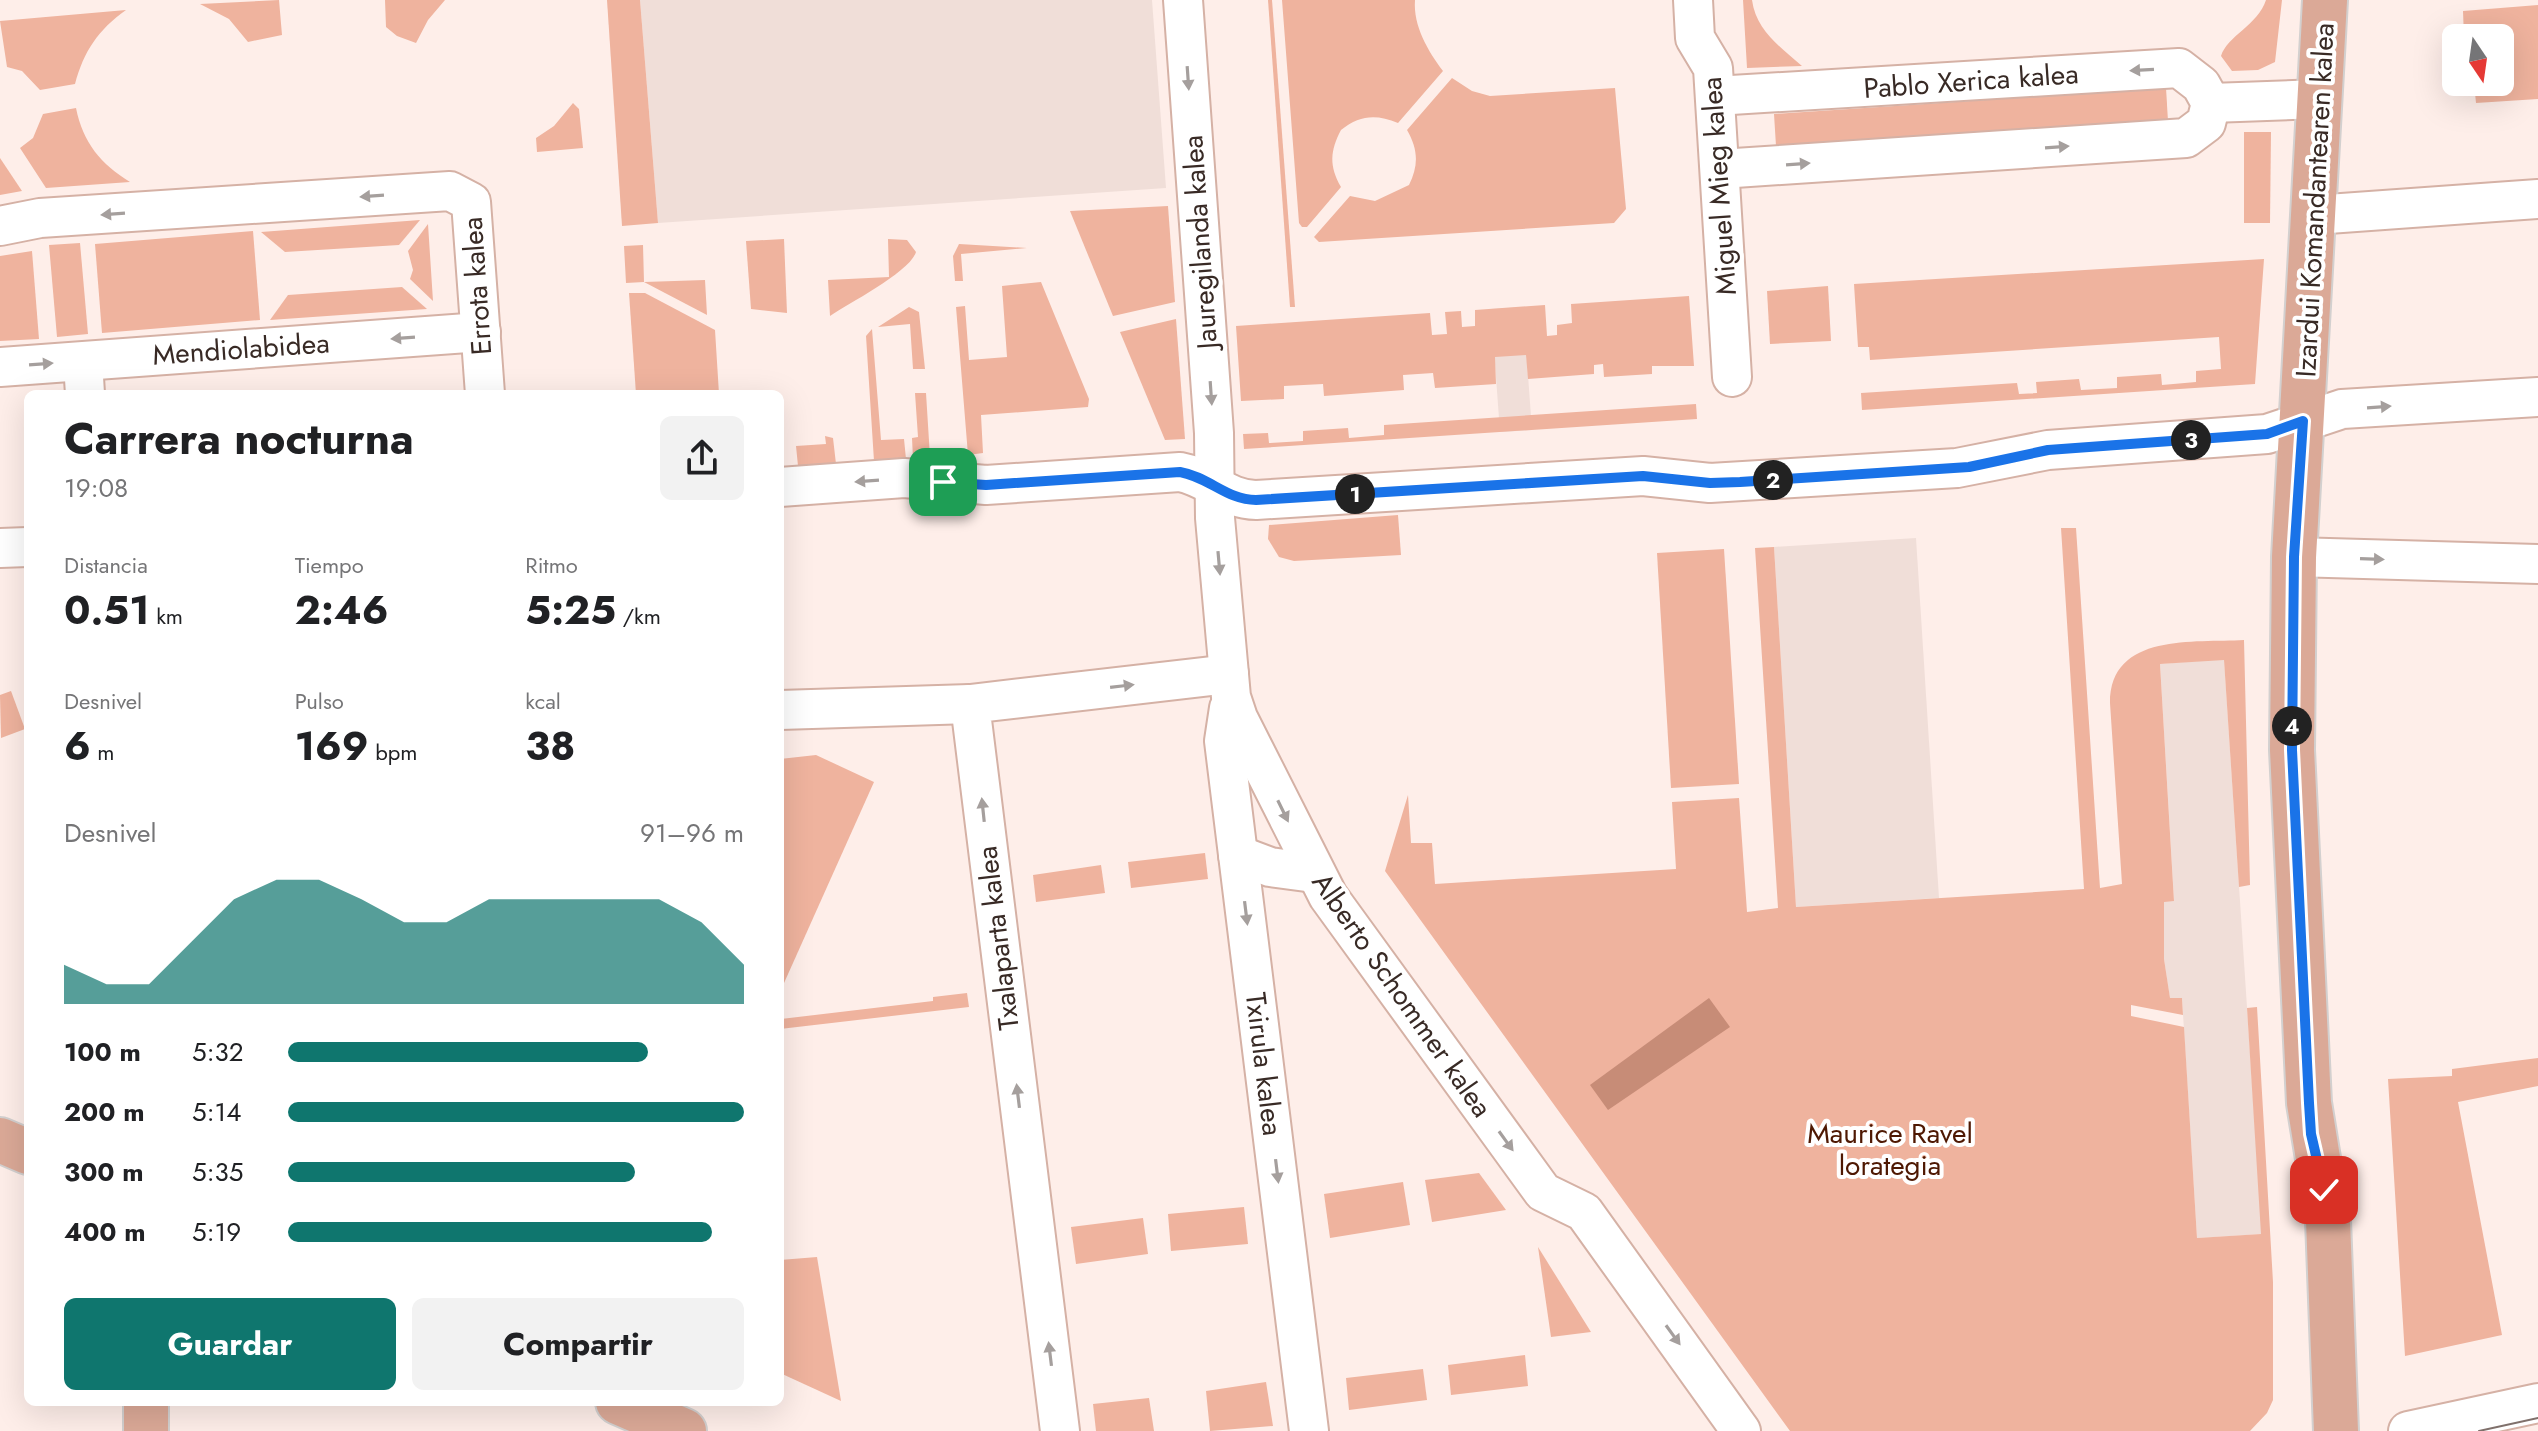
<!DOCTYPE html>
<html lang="es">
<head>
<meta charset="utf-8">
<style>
  :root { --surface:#fff; --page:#f2f2f2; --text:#202124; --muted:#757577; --accent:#0f766e }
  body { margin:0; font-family:Jost,sans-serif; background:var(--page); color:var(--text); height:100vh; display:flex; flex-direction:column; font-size:30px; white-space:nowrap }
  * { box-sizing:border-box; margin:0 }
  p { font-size:26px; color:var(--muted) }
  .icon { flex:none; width:44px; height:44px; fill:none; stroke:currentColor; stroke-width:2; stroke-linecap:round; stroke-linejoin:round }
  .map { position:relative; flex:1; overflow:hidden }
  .panel { position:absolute; left:24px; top:390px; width:760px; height:1016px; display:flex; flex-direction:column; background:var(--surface); border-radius:12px; box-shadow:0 8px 32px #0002 }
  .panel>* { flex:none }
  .needle { width:52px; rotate:167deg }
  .controls { position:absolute; left:2442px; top:24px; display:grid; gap:16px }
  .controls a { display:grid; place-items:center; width:72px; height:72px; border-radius:12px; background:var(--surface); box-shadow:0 8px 32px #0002; font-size:40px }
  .pin { position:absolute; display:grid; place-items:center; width:68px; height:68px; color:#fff; margin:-34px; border-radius:16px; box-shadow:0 4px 12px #0006 }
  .km { position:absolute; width:40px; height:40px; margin:-20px; border-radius:50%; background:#222; color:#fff; font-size:22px; line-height:40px; text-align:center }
  .round { display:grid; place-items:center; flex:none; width:84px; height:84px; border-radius:12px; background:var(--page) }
  .overview { display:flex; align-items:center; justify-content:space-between; height:136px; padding:0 40px }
  h1 { font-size:44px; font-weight:700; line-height:60px }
  .stats { display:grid; grid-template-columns:repeat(3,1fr); gap:12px; height:136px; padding:8px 40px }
  .stats div { display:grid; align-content:center }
  .stats b { font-size:40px; font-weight:700 }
  .stats small { font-size:22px; font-weight:400 }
  .stats p { font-size:22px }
  .chart { height:224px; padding:16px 40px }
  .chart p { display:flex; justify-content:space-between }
  .chart svg { width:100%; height:144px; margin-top:8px; fill:var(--accent); opacity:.7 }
  .button { display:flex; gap:16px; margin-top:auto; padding:16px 40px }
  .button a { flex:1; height:92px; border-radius:12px; background:var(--accent); color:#fff; font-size:32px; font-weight:700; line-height:92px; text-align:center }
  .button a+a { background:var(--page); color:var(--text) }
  ul { padding:0 40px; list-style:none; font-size:26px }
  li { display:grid; grid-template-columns:128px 96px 1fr; align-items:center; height:60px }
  li i { height:20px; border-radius:10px; background:var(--accent) }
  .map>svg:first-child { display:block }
  .built { fill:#f0ded8 }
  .green { fill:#efb39e }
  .water { fill:#c78c77 }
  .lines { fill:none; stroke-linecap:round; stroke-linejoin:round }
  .minor-casing { stroke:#d5b1a5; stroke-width:42 }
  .major-casing { stroke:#d3d0cf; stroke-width:48 }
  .minor { stroke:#fff; stroke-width:38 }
  .major { stroke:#dba997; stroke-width:44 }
  .tram { stroke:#7f706b; stroke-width:2 }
  .oneway { fill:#a59f9d }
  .route-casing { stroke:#fff; stroke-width:16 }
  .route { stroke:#1a73e8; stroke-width:10 }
  .labels { text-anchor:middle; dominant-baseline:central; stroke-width:8; stroke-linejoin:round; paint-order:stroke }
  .street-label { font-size:28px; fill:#382a25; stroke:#fff }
  .park-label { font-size:28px; fill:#4e1802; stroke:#fff }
</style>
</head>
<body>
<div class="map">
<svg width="2538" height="1431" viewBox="0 0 2538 1431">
  <rect width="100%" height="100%" fill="#feeee9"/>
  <g class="built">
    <path d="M 640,0 L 1152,0 L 1166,188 L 658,223 Z"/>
    <path d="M 1523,307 L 1532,430 L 1500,432 L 1491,309 Z"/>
    <path d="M 1916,538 L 1939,898 L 1796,907 L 1774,547 Z"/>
    <path d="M 2224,659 L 2262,1234 L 2197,1238 L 2182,998 L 2170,999 L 2164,959 L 2164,901 L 2174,900 L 2160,664 Z"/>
  </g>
  <g class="green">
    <path d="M 279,0 L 282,35 L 248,42 L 229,19 L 200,4 Z"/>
    <path d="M 385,0 L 445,0 L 428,20 L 416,43 L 397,36 L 386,27 Z"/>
    <path d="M 607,0 L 640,0 L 658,223 L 622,226 Z"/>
    <path d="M 1268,0 L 1272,0 L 1295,307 L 1290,307 Z"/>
    <path d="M 1282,0 L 1415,0 C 1413,26 1428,51 1443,71 L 1398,123 C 1376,114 1360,115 1341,130 C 1330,151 1329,166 1341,187 L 1307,227 L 1302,227 L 1299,223 Z"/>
    <path d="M 1743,0 L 1752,0 C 1756,30 1780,47 1802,66 L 1747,68 Z"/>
    <path d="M 2266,0 L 2282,0 L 2275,62 L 2258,70 L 2232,71 L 2221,56 C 2227,36 2258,25 2266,0 Z"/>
    <path d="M 2538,5 L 2538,99 L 2476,103 L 2475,93 L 2468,93 L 2467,82 L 2500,82 L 2500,38 L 2464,38 L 2463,11 Z"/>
    <path d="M 126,10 C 98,30 84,51 75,84 L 40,90 L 22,71 L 7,67 L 0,21 Z"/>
    <path d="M 1452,78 L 1472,91 L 1490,96 L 1615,88 L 1626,209 L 1614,223 L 1319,242 L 1314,237 L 1350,196 L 1375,201 L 1409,185 C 1419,165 1418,149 1407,130 Z"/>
    <path d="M 2166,88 L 2168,121 L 1776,146 L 1774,114 Z"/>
    <path d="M 573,103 L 579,109 L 583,148 L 537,152 L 536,138 L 554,126 Z"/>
    <path d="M 76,108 C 83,143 101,164 130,182 L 46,188 L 20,148 L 33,138 L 43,114 Z"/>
    <path d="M 2244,132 L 2271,132 L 2270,223 L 2244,223 Z"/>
    <path d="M 0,158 L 22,191 L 0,195 Z"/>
    <path d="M 1168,206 L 1175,302 L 1113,316 L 1070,211 Z"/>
    <path d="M 420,220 L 399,245 L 285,252 L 261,232 Z"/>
    <path d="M 428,224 L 433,301 L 410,279 L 413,270 L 408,251 Z"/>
    <path d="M 253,231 L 260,320 L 102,333 L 95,244 Z"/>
    <path d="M 784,239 L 787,313 L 751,309 L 746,241 Z"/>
    <path d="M 888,239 L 907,240 L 916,252 C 910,272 849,303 830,316 L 828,280 L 889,277 Z"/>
    <path d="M 80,243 L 88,334 L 57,337 L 49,245 Z"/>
    <path d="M 959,244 L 1027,248 L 961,254 L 963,281 L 955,281 L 953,256 Z"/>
    <path d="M 643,245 L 644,282 L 705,280 L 707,315 L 644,282 L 626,283 L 624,246 Z"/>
    <path d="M 32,251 L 39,339 L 0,341 L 0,256 Z"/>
    <path d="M 2264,259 L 2255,384 L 1862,410 L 1861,393 L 2017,383 L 2019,394 L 2037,393 L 2036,382 L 2079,379 L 2081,390 L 2117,388 L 2117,377 L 2161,374 L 2162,385 L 2196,382 L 2196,371 L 2221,369 L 2219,337 L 1870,360 L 1869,347 L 1858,347 L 1854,284 Z"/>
    <path d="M 1041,282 L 1089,399 L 1088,407 L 981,415 L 983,453 L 968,455 L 956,307 L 965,306 L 969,360 L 1007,357 L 1002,286 Z"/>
    <path d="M 1828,286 L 1831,341 L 1770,344 L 1767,291 Z"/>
    <path d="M 402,287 L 427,309 L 270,320 L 288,295 Z"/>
    <path d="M 629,293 L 645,293 L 715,330 L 719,394 L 636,394 Z"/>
    <path d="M 1689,296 L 1694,366 L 1652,366 L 1652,374 L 1604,377 L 1603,364 L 1594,365 L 1594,374 L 1528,379 L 1526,355 L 1495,357 L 1496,384 L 1435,388 L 1433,373 L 1403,375 L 1404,390 L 1324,396 L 1323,384 L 1284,386 L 1284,399 L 1241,401 L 1236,326 L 1430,313 L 1432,335 L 1447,334 L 1445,312 L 1461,311 L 1462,327 L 1475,326 L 1475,310 L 1545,305 L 1547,336 L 1557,335 L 1557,325 L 1572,323 L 1571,304 Z"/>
    <path d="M 909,307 L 919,312 L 925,369 L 913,369 L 910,324 L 878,327 Z"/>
    <path d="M 1176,319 L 1185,439 L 1165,440 L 1120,332 Z"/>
    <path d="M 872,329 L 881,440 L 904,439 L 906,459 L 874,461 L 866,336 Z"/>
    <path d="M 915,393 L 926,393 L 930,457 L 913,459 L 912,438 L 918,437 Z"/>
    <path d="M 1696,404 L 1697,419 L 1244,449 L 1243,434 L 1268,433 L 1269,443 L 1303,441 L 1303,431 L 1348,428 L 1349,438 L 1384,435 L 1384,425 Z"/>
    <path d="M 825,436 L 833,438 L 836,464 L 798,466 L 796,446 L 826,444 Z"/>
    <path d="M 1398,515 L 1401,555 L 1294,561 L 1279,557 L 1268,539 L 1269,525 Z"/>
    <path d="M 2061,528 L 2076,528 L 2100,888 L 2122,884 L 2110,703 C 2110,632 2195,643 2244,640 L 2250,885 L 2239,887 L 2224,660 L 2160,664 L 2174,901 L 2164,902 L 2164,959 L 2170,998 L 2182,998 L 2183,1015 L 2131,1005 L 2131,1016 L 2184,1027 L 2197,1238 L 2261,1234 L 2247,1008 L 2257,1007 L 2273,1282 L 2273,1400 L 2267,1413 L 2250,1431 L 1790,1431 L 1385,871 L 1408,795 L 1411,843 L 1432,843 L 1435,884 L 1676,869 L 1672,802 L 1739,798 L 1747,912 L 1778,908 L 1755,548 L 1774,547 L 1796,907 L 2084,889 Z"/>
    <path d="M 1724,549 L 1739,784 L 1671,788 L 1657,553 Z"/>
    <path d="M 11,691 L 25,729 L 1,738 L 0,695 Z"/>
    <path d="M 816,755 L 874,782 L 780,992 L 780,759 Z"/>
    <path d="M 1205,853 L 1208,879 L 1131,888 L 1128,862 Z"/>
    <path d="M 1101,865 L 1105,893 L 1036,902 L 1033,875 Z"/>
    <path d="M 967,993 L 969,1007 L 780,1029 L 781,1019 L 933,1001 L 933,997 Z"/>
    <path d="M 2538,1058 L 2538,1086 L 2458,1102 L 2502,1335 L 2405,1356 L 2388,1079 L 2452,1076 L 2452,1069 Z"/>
    <path d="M 1479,1173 L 1506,1210 L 1432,1222 L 1425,1180 Z"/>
    <path d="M 1403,1182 L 1410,1225 L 1330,1238 L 1324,1194 Z"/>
    <path d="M 1244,1207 L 1248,1244 L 1171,1251 L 1168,1214 Z"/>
    <path d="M 1143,1218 L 1148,1254 L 1076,1264 L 1071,1227 Z"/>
    <path d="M 1538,1247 L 1591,1332 L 1551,1337 Z"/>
    <path d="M 817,1257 L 841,1401 L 780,1373 L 780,1260 Z"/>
    <path d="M 1525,1355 L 1528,1386 L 1451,1395 L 1448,1365 Z"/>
    <path d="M 1423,1369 L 1427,1400 L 1349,1410 L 1346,1378 Z"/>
    <path d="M 1266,1382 L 1273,1426 L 1210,1431 L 1206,1391 Z"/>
    <path d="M 1149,1398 L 1154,1431 L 1096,1431 L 1093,1404 Z"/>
  </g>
  <path class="water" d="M 1709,998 L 1730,1027 L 1608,1110 L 1590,1085 Z"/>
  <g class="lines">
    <defs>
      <g id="minor">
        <path d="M 1183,0 L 1214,433 L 1215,518 L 1231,697 L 1238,718 L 1328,896 L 1543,1192 L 1584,1212 L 1741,1431"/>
        <path d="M 1693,0 L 1695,38 L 1713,68 L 1732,377"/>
        <path d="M 1715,96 L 2179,68 L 2201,85 L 2211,103 L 2206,123 L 2186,138 L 1720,169"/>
        <path d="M 2211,103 L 2320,99"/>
        <path d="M 2314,215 L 2538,199"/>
        <path d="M 0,226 L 40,218 L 450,191 L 471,202 L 485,394"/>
        <path d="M 83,362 L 85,394"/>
        <path d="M 0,367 L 481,332"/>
        <path d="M 780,487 L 904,478 L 986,485 L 1180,472 C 1208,477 1227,500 1256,500 L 1643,476 L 1710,483 L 1957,468 L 2048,450 L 2267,434 L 2342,409 L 2538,397"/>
        <path d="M 0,548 L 28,547"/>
        <path d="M 2294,557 L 2538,564"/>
        <path d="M 1229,708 L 1224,741 L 1309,1431"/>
        <path d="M 780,710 L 970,704"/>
        <path d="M 1238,855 L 1270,867 L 1314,873"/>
        <path d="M 1060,1431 L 970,704 L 1229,674"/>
        <path d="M 2408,1431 L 2538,1403"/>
      </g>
      <g id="major">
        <path d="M 2325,0 L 2294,557 L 2292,750 L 2309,1103 L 2328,1220 L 2336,1431"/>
        <path d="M 0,1140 L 28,1152"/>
        <path d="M 146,1402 L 146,1431"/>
        <path d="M 618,1402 L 684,1431"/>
      </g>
    </defs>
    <use href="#minor" class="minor-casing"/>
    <use href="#major" class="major-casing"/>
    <use href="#minor" class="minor"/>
    <use href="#major" class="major"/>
    <path class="tram" d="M 2479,1431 L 2538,1418"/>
  </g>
  <defs><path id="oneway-solid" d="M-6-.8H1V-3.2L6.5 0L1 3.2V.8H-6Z" transform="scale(2)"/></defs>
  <g class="oneway">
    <use href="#oneway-solid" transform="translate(2142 70) rotate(177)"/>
    <use href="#oneway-solid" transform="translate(1188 78) rotate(86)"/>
    <use href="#oneway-solid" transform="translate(2057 147) rotate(-4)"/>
    <use href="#oneway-solid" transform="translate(1798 164) rotate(-4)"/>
    <use href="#oneway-solid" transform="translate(372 196) rotate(176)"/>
    <use href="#oneway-solid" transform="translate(113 214) rotate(176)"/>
    <use href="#oneway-solid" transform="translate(403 338) rotate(176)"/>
    <use href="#oneway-solid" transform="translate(41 364) rotate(-4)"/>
    <use href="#oneway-solid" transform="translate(1211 393) rotate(86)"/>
    <use href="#oneway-solid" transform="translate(2379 407) rotate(-4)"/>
    <use href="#oneway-solid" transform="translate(867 481) rotate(176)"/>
    <use href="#oneway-solid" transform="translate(2372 559) rotate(2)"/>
    <use href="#oneway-solid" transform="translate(1219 563) rotate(85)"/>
    <use href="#oneway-solid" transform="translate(1122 686) rotate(-7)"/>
    <use href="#oneway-solid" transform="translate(983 810) rotate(-96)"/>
    <use href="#oneway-solid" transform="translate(1283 811) rotate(64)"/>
    <use href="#oneway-solid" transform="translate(1246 913) rotate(83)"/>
    <use href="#oneway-solid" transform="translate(1018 1096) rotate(-97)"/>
    <use href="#oneway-solid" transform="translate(1506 1141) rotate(54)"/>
    <use href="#oneway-solid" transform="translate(1277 1171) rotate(83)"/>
    <use href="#oneway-solid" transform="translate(1673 1335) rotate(54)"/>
    <use href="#oneway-solid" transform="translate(1050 1354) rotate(-97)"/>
  </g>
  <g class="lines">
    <defs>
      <path id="route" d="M 943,482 L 986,485 L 1180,472 C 1209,477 1227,500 1256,500 L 1643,476 L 1710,483 L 1740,482 L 1969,467 L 2048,450 L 2267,434 L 2303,421 L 2294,557 L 2292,750 L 2309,1103 L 2311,1134 L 2324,1190"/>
    </defs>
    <use href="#route" class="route-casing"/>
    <use href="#route" class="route"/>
  </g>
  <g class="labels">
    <g class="street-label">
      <text transform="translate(1971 81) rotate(-4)">Pablo Xerica kalea</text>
      <text transform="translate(1719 186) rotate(-94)">Miguel Mieg kalea</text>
      <text transform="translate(2315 200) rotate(-87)">Izardui Komandantearen kalea</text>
      <text transform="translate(1200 242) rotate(-94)">Jauregilanda kalea</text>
      <text transform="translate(477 286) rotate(-94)">Errota kalea</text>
      <text transform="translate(241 349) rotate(-4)">Mendiolabidea</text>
      <text transform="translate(998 938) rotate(-97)">Txalaparta kalea</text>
      <text transform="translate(1402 995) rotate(55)">Alberto Schommer kalea</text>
      <text transform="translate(1264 1064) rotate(83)">Txirula kalea</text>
    </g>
    <g class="park-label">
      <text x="1890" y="1133">Maurice Ravel<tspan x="1890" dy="32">lorategia</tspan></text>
    </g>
  </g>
</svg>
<div class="controls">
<a><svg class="needle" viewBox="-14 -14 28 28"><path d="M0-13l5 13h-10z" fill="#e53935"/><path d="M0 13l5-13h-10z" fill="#757577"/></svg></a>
</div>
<div class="pin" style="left:943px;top:482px;background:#1e9e55"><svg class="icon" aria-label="arrive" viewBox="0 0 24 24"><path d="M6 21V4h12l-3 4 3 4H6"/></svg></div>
<div class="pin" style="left:2324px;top:1190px;background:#d93025"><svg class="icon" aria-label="check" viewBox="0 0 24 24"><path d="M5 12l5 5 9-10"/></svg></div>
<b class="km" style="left:1355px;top:494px">1</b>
<b class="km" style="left:1773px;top:480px">2</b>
<b class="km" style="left:2191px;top:440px">3</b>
<b class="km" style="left:2292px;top:726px">4</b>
<section class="panel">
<div class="overview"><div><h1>Carrera nocturna</h1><p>19:08</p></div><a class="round"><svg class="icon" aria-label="share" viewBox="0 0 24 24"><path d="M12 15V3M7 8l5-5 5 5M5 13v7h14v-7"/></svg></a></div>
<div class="stats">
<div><p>Distancia</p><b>0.51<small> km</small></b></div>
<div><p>Tiempo</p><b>2:46</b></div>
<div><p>Ritmo</p><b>5:25<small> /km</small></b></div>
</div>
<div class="stats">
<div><p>Desnivel</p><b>6<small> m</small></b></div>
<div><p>Pulso</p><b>169<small> bpm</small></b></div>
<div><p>kcal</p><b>38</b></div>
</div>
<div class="chart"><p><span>Desnivel</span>91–96 m</p>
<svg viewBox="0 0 160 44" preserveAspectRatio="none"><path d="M0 44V32L10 38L20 38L30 25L40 12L50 6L60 6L70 12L80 19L90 19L100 12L110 12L120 12L130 12L140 12L150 19L160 32V44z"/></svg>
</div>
<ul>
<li><b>100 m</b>5:32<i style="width:79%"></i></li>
<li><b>200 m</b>5:14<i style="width:100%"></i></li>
<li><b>300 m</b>5:35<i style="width:76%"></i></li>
<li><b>400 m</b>5:19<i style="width:93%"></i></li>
</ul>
<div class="button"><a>Guardar</a><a>Compartir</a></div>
</section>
</div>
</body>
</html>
